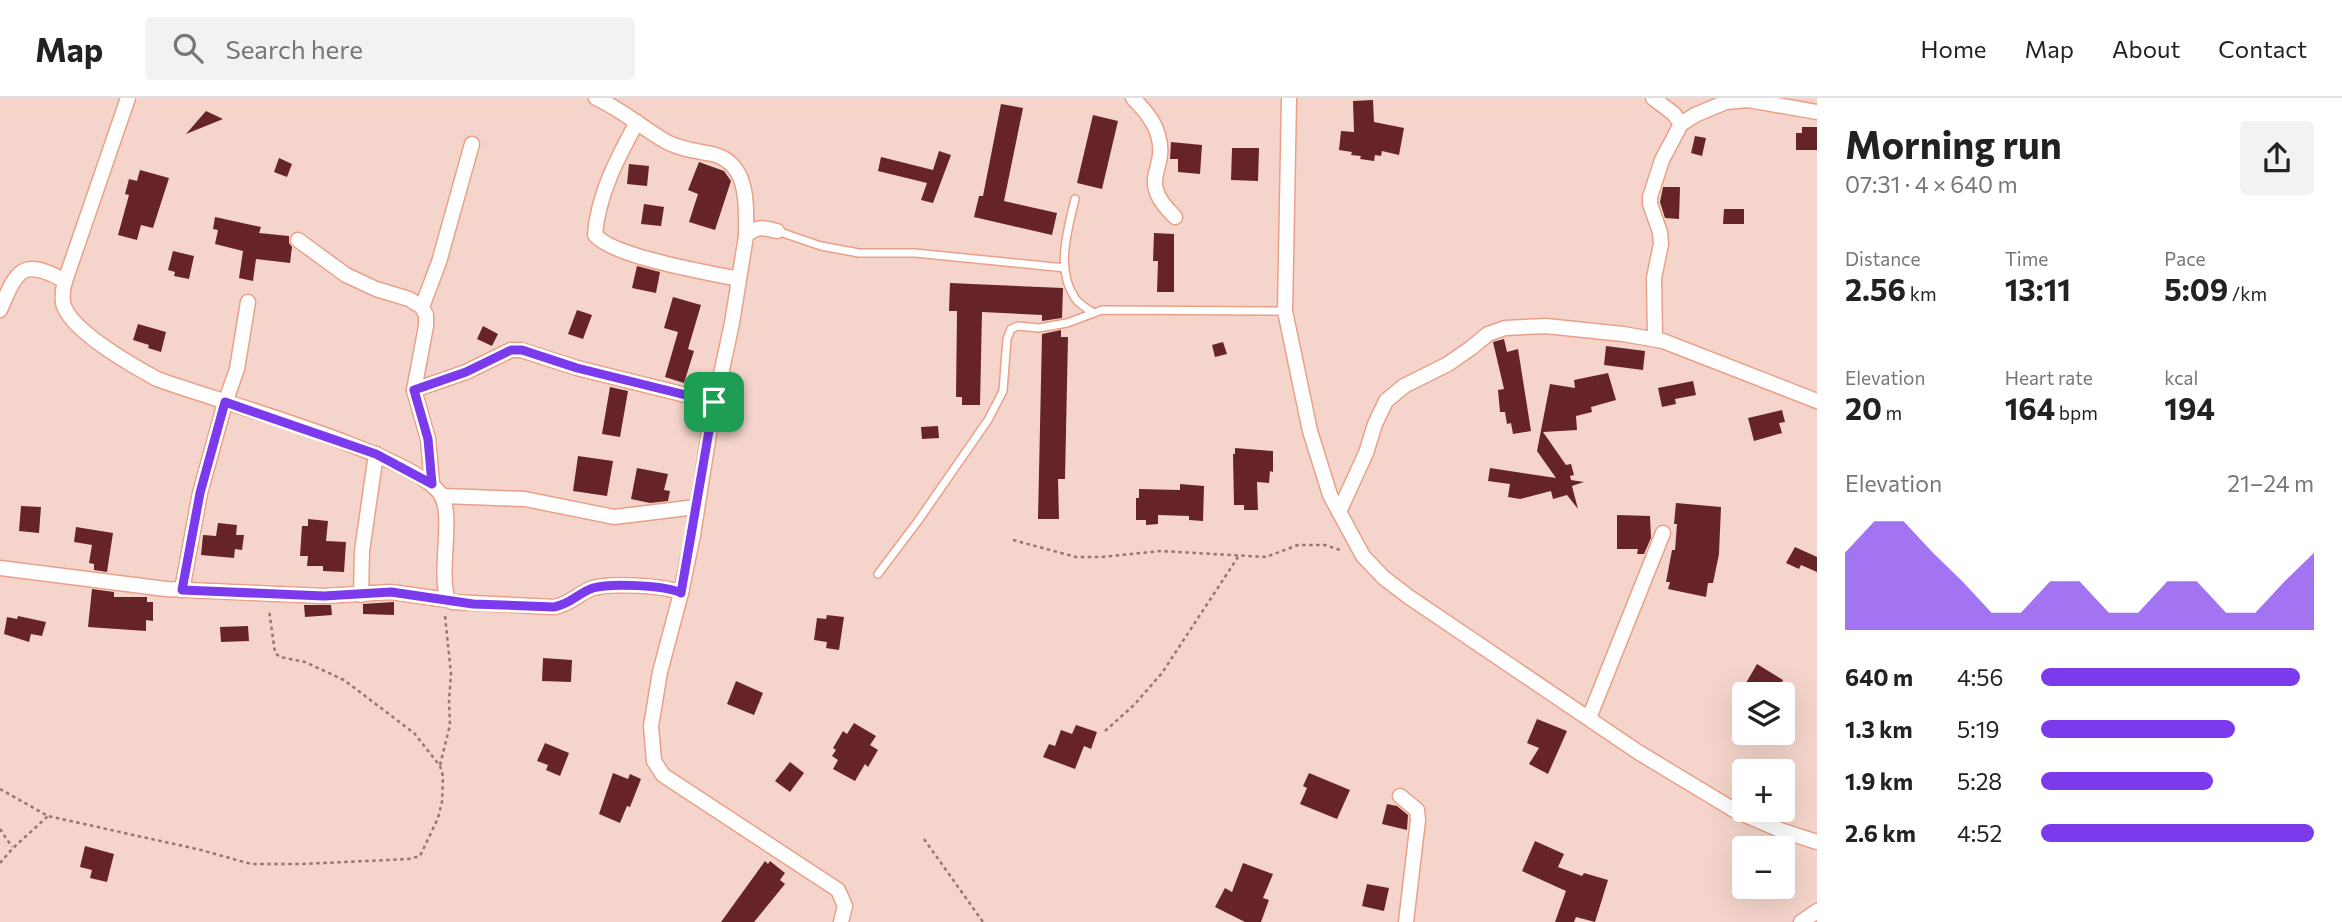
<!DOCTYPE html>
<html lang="en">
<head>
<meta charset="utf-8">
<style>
  :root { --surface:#fff; --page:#f2f2f2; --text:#222; --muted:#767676; --line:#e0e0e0; --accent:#7c3aed }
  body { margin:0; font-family:Commissioner,sans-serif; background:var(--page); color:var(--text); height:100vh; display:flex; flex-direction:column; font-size:26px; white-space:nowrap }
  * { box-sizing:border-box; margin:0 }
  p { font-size:23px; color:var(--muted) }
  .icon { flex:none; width:38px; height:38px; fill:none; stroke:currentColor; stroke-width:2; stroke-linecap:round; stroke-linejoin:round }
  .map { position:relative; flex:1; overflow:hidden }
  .details { display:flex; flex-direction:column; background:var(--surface); width:525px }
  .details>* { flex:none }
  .controls { position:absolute; left:1732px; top:584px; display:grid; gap:14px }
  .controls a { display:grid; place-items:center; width:63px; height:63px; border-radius:7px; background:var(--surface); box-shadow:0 7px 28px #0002; font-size:35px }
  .pin { position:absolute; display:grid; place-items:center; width:60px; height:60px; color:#fff; margin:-30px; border-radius:14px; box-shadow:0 4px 10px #0006 }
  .round { display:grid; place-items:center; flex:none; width:74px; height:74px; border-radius:7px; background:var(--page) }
  .head { display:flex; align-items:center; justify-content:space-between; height:119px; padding:0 28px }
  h1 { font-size:38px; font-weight:700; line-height:52px }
  .figures { display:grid; grid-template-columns:repeat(3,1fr); gap:10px; height:119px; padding:7px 28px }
  .figures div { display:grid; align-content:center }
  .figures b { font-size:30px; font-weight:700 }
  .figures small { font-size:19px; font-weight:400 }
  .figures p { font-size:19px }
  .chart { height:196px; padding:14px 28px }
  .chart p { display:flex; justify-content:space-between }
  .chart svg { width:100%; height:126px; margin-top:7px; fill:var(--accent); opacity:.7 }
  ul { padding:0 28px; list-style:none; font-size:23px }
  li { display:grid; grid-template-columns:112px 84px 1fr; align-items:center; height:52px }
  li i { height:18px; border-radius:9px; background:var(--accent) }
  header { display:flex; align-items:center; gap:42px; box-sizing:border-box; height:98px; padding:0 35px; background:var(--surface); border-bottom:2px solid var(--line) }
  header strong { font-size:33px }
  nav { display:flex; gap:38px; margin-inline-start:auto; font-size:24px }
  .search { width:490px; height:63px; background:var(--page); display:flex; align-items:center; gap:18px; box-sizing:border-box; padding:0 24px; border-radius:7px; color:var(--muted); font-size:26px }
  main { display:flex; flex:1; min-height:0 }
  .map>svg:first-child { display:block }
  .building { fill:#662429 }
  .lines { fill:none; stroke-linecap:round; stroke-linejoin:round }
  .lane-casing { stroke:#eaa088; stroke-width:10 }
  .street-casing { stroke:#eaa088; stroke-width:17 }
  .path { stroke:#96776e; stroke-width:2.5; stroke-dasharray:3.5 3.5; stroke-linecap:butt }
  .lane { stroke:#fff; stroke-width:7 }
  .street { stroke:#fff; stroke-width:14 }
  .route-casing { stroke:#fff; stroke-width:14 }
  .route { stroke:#7c3aed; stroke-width:9 }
</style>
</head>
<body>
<header>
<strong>Map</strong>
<div class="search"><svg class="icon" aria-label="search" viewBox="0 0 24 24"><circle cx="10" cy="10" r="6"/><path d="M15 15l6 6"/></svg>Search here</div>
<nav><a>Home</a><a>Map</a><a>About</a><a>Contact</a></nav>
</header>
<main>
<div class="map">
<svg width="1817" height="824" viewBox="0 0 1817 824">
  <rect width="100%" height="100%" fill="#f5d5cb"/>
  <g class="building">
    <path d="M 1373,2 L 1374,24 L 1404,30 L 1399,57 L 1382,53 L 1381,58 L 1375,57 L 1374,63 L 1360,61 L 1361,58 L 1351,57 L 1352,54 L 1339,52 L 1341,33 L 1354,34 L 1353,3 Z"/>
    <path d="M 1001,6 L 1023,10 L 1004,103 L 1057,115 L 1052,137 L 974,119 L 979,98 L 983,98 Z"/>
    <path d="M 206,13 L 223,21 L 186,36 Z"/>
    <path d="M 1093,17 L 1118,23 L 1102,91 L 1077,85 Z"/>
    <path d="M 1802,29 L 1817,29 L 1817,52 L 1796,52 L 1796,35 L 1802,35 Z"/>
    <path d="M 1695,38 L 1706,40 L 1702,58 L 1691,55 Z"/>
    <path d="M 1171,44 L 1202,47 L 1200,76 L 1178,74 L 1178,61 L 1170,61 Z"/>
    <path d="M 1232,50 L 1259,50 L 1258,83 L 1231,82 Z"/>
    <path d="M 939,53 L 951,57 L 933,105 L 921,102 L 927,85 L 878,73 L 881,59 L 933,72 Z"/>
    <path d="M 279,60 L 292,66 L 287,79 L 274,74 Z"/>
    <path d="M 699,64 L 724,73 L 731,83 L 715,132 L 689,124 L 698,96 L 688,92 Z"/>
    <path d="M 629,66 L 649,68 L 647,88 L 627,86 Z"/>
    <path d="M 140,72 L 169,80 L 153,130 L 141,127 L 137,142 L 118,137 L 129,97 L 125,96 L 129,81 L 137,83 Z"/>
    <path d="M 1663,89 L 1680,89 L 1679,121 L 1665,120 L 1660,104 Z"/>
    <path d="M 644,106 L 664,109 L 661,128 L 641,126 Z"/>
    <path d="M 1724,111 L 1744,111 L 1744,126 L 1723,126 Z"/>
    <path d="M 215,119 L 261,129 L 259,135 L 289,138 L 289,145 L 292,149 L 290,165 L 256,161 L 253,183 L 239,180 L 243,153 L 215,146 L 218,132 L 213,131 Z"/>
    <path d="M 1154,135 L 1174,136 L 1174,194 L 1157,194 L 1158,163 L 1153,163 Z"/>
    <path d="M 173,153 L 194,158 L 189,181 L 174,178 L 175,174 L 168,172 Z"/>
    <path d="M 637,168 L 660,174 L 656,195 L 632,190 Z"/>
    <path d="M 950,185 L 1063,190 L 1062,220 L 1042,223 L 1042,217 L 982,214 L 980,307 L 962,307 L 962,299 L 956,299 L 957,213 L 949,213 Z"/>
    <path d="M 673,199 L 701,207 L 688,251 L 694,253 L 684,285 L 665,279 L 678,234 L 664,230 Z"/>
    <path d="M 577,212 L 592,217 L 583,241 L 568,236 Z"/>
    <path d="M 138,226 L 166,234 L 161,254 L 148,250 L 149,247 L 133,242 Z"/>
    <path d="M 483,228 L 498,236 L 492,248 L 477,241 Z"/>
    <path d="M 1061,232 L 1061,239 L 1068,239 L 1065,381 L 1058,381 L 1059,421 L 1038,421 L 1042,236 Z"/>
    <path d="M 1504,241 L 1507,254 L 1518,251 L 1531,333 L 1513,336 L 1511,325 L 1507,326 L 1505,314 L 1500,314 L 1498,292 L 1504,291 L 1493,244 Z"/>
    <path d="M 1223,244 L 1227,256 L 1215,259 L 1212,247 Z"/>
    <path d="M 1606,248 L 1645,253 L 1643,272 L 1604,267 Z"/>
    <path d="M 1608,275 L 1616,302 L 1591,309 L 1592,314 L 1576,318 L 1577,332 L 1543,334 L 1566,367 L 1571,366 L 1574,377 L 1570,378 L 1571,382 L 1584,384 L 1572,388 L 1578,411 L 1567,397 L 1553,401 L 1551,393 L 1520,401 L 1508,399 L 1510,386 L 1488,383 L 1490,370 L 1556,380 L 1537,353 L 1550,286 L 1575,290 L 1574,282 Z"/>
    <path d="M 1693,283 L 1696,297 L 1675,301 L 1676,306 L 1662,309 L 1658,290 Z"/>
    <path d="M 610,289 L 628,293 L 620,339 L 602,336 Z"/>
    <path d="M 1782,312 L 1785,324 L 1779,325 L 1782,335 L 1754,343 L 1748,320 Z"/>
    <path d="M 938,328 L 939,340 L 922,341 L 921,329 Z"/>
    <path d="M 1235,350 L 1273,353 L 1273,374 L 1270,373 L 1269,385 L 1257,384 L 1258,412 L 1244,412 L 1244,407 L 1234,407 L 1233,356 L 1235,356 Z"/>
    <path d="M 578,358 L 613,363 L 607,398 L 573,393 Z"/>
    <path d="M 637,370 L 668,376 L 664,392 L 670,393 L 668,403 L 650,405 L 631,401 Z"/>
    <path d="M 1180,386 L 1204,388 L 1203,423 L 1189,422 L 1189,418 L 1158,417 L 1158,426 L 1146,427 L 1146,422 L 1136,422 L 1136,400 L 1139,400 L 1139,391 L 1180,392 Z"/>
    <path d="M 1676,405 L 1721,409 L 1719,456 L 1713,485 L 1708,485 L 1706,499 L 1668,491 L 1670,484 L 1666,484 L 1672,452 L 1675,452 L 1677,426 L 1674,426 Z"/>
    <path d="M 21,408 L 41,409 L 39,435 L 19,433 Z"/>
    <path d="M 1617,417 L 1650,418 L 1651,440 L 1644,456 L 1637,456 L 1638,451 L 1617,451 Z"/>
    <path d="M 308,421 L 328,423 L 326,443 L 346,444 L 344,474 L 323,473 L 323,468 L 307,468 L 308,458 L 300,458 L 302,428 L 308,428 Z"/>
    <path d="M 218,425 L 237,427 L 236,437 L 244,437 L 242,452 L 235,451 L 234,460 L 201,457 L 203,437 L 216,438 Z"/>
    <path d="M 76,429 L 113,435 L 107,474 L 94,472 L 94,466 L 89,465 L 92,447 L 74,444 Z"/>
    <path d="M 1795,449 L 1817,459 L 1817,474 L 1801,467 L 1799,471 L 1786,465 Z"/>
    <path d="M 92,491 L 114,494 L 114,499 L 147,499 L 147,504 L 153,504 L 153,523 L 146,522 L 146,533 L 88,529 Z"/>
    <path d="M 394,504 L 394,517 L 363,516 L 363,506 Z"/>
    <path d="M 304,507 L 331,507 L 332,517 L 305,519 Z"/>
    <path d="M 827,517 L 844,519 L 839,552 L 826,550 L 827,544 L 814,542 L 817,520 L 826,521 Z"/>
    <path d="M 18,518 L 46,524 L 42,538 L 31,536 L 29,544 L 4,536 L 7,519 L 17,521 Z"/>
    <path d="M 248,528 L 249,543 L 221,544 L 220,529 Z"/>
    <path d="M 543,560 L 572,562 L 571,584 L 542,583 Z"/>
    <path d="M 1757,566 L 1783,582 L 1775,597 L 1739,597 Z"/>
    <path d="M 736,583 L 763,595 L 754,617 L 727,606 Z"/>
    <path d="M 1537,621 L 1567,633 L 1548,676 L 1529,666 L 1539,650 L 1527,645 Z"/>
    <path d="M 854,625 L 876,638 L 870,647 L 878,652 L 868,669 L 865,666 L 855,683 L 833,671 L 838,662 L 832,658 L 836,652 L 833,650 L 843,633 L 847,636 Z"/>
    <path d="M 1076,627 L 1097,634 L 1091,651 L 1084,648 L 1075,671 L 1043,659 L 1049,646 L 1055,648 L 1061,632 L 1072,636 Z"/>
    <path d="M 545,645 L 569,655 L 560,678 L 546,672 L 548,667 L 537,663 Z"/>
    <path d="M 790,664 L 804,675 L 790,694 L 775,683 Z"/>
    <path d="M 613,675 L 628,681 L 630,676 L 641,681 L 630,709 L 627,708 L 620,725 L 599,716 Z"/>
    <path d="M 1309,675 L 1350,692 L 1337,721 L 1300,706 L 1307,690 L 1303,688 Z"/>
    <path d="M 1387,706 L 1397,708 L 1408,717 L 1407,732 L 1382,726 Z"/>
    <path d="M 1535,743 L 1564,756 L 1558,769 L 1582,778 L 1584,775 L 1608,782 L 1595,824 L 1576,819 L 1574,824 L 1555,824 L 1566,793 L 1522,773 Z"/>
    <path d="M 85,748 L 114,756 L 107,784 L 90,780 L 92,772 L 80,769 Z"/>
    <path d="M 765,763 L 768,766 L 770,763 L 785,775 L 780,782 L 785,786 L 754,824 L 721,824 Z"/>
    <path d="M 1243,765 L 1273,776 L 1263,800 L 1269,802 L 1261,824 L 1245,824 L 1215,809 L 1225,790 L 1232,794 Z"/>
    <path d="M 1367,786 L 1389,790 L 1384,813 L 1362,808 Z"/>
  </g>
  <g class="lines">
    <defs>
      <g id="lane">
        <path d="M 1075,101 C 1068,131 1055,171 1075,200 C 1079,206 1086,210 1092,214"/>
        <path d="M 777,133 L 821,148 L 859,155 L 915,155 L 1065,170"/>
        <path d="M 878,476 L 918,423 L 988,322 L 1003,293 L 1007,241 L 1011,231 L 1018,228 L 1039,230 L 1067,225 L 1102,212 L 1285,213"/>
      </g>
      <g id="street">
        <path d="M 128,0 L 65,183 C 63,190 62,197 63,205 C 69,232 133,268 157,281 C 210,301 417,357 441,397 C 454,417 438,475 448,502 L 452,504 L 554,509 C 571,506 578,495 593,490 C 610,485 665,487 681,495"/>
        <path d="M 596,0 C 621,11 641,29 665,43 C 679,51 697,53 712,56 C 750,65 746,107 746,138"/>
        <path d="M 1133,0 C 1143,11 1154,22 1158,37 C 1169,73 1135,80 1175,119"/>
        <path d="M 1289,0 L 1285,213 L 1310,333 L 1330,397 L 1363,458 L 1384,480 L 1409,499 L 1638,654 L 1734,712 L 1780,732 L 1817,744"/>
        <path d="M 1653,0 L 1674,16 L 1681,26"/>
        <path d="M 637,24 C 618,59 598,96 595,137 C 614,159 706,174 738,181"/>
        <path d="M 777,133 C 764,130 757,127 746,138 L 732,225 L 711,323 L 693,437 L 681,495 L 660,574 L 651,628 L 654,663 L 663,677 L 838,792 L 845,808 L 841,824"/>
        <path d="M 298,142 L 346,177 L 376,191 L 409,201 L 422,209 L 426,217 L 426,228 L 414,292 L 428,341 L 432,386"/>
        <path d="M 422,209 L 439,164 L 472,46"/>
        <path d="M 0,212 C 17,172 22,159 65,183"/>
        <path d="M 1655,241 L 1654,180 L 1661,146 L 1660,134 L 1650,106 L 1650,99 L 1662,62 L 1681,26 L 1695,17 L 1726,4 L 1748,2 L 1817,14"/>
        <path d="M 414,292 L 466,274 L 511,252 L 521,252 L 577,270 L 714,304"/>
        <path d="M 443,398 L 525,401 L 614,419 L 696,409"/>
        <path d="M 1339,414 L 1366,355 L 1375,326 L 1386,303 L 1404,288 L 1448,266 L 1471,250 L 1488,236 L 1505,230 L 1546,228 L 1623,236 L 1663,243 L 1817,303"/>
        <path d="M 0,470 L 166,491 L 324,498 L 391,494 L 448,502"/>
        <path d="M 182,492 L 200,395 L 225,305 L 237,271 L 248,204"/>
        <path d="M 361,497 L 362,453 L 376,356"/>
        <path d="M 1589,620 L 1663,435"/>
        <path d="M 1400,698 L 1417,712 L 1418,722 L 1406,824"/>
        <path d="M 1801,824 L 1817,813"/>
      </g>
    </defs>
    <use href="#lane" class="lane-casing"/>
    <use href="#street" class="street-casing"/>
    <g class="path">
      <path d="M 1013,442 L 1076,459 L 1101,459 L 1161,453 L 1266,459 L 1298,447 L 1325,447 L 1343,453"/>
      <path d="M 1105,633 L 1134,607 L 1162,575 L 1238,459"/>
      <path d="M 440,667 L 450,627 L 449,602 L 451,576 L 445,518"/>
      <path d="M 0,691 L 48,718 L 201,752 L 251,766 L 302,766 L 409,761 L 420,758 L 438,720 L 442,704 L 443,678 L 440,668 L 414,635 L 344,582 L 305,564 L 280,559 L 275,555 L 269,512"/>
      <path d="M 0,731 L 12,749"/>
      <path d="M 924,741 L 983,824"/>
      <path d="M 0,765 L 13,750 L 48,718"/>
    </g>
    <use href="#lane" class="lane"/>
    <use href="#street" class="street"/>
  </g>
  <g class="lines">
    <defs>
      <path id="route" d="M 511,252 L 522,252 L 577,270 L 714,304 L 681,495 C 665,487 610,485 593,490 C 578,495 571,506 554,509 L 473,506 L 391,494 L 324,498 L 182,492 L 200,395 L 225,304 L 376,356 L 432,386 L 428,341 L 414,292 L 466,274 Z"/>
    </defs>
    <use href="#route" class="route-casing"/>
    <use href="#route" class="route"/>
  </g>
</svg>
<div class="controls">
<a><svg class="icon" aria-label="layers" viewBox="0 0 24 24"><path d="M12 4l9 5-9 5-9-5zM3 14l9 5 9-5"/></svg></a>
<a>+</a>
<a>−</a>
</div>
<div class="pin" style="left:714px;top:304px;background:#1e9e55"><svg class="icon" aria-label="arrive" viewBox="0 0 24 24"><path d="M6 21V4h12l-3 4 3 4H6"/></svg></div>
</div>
<section class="details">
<div class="head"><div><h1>Morning run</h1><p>07:31 · 4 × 640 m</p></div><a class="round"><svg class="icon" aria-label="share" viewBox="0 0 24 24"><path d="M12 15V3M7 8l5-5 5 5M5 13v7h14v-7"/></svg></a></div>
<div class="figures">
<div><p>Distance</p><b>2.56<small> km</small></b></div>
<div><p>Time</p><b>13:11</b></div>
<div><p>Pace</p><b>5:09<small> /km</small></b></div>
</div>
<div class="figures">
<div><p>Elevation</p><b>20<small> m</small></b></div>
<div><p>Heart rate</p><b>164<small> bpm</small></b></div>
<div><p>kcal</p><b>194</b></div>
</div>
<div class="chart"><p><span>Elevation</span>21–24 m</p>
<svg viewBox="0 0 160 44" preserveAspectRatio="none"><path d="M0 44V17L10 6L20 6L30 17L40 27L50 38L60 38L70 27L80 27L90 38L100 38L110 27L120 27L130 38L140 38L150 27L160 17V44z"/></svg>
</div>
<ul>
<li><b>640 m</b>4:56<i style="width:95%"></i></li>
<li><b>1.3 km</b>5:19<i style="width:71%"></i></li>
<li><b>1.9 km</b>5:28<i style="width:63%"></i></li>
<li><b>2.6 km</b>4:52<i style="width:100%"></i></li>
</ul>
</section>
</main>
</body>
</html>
